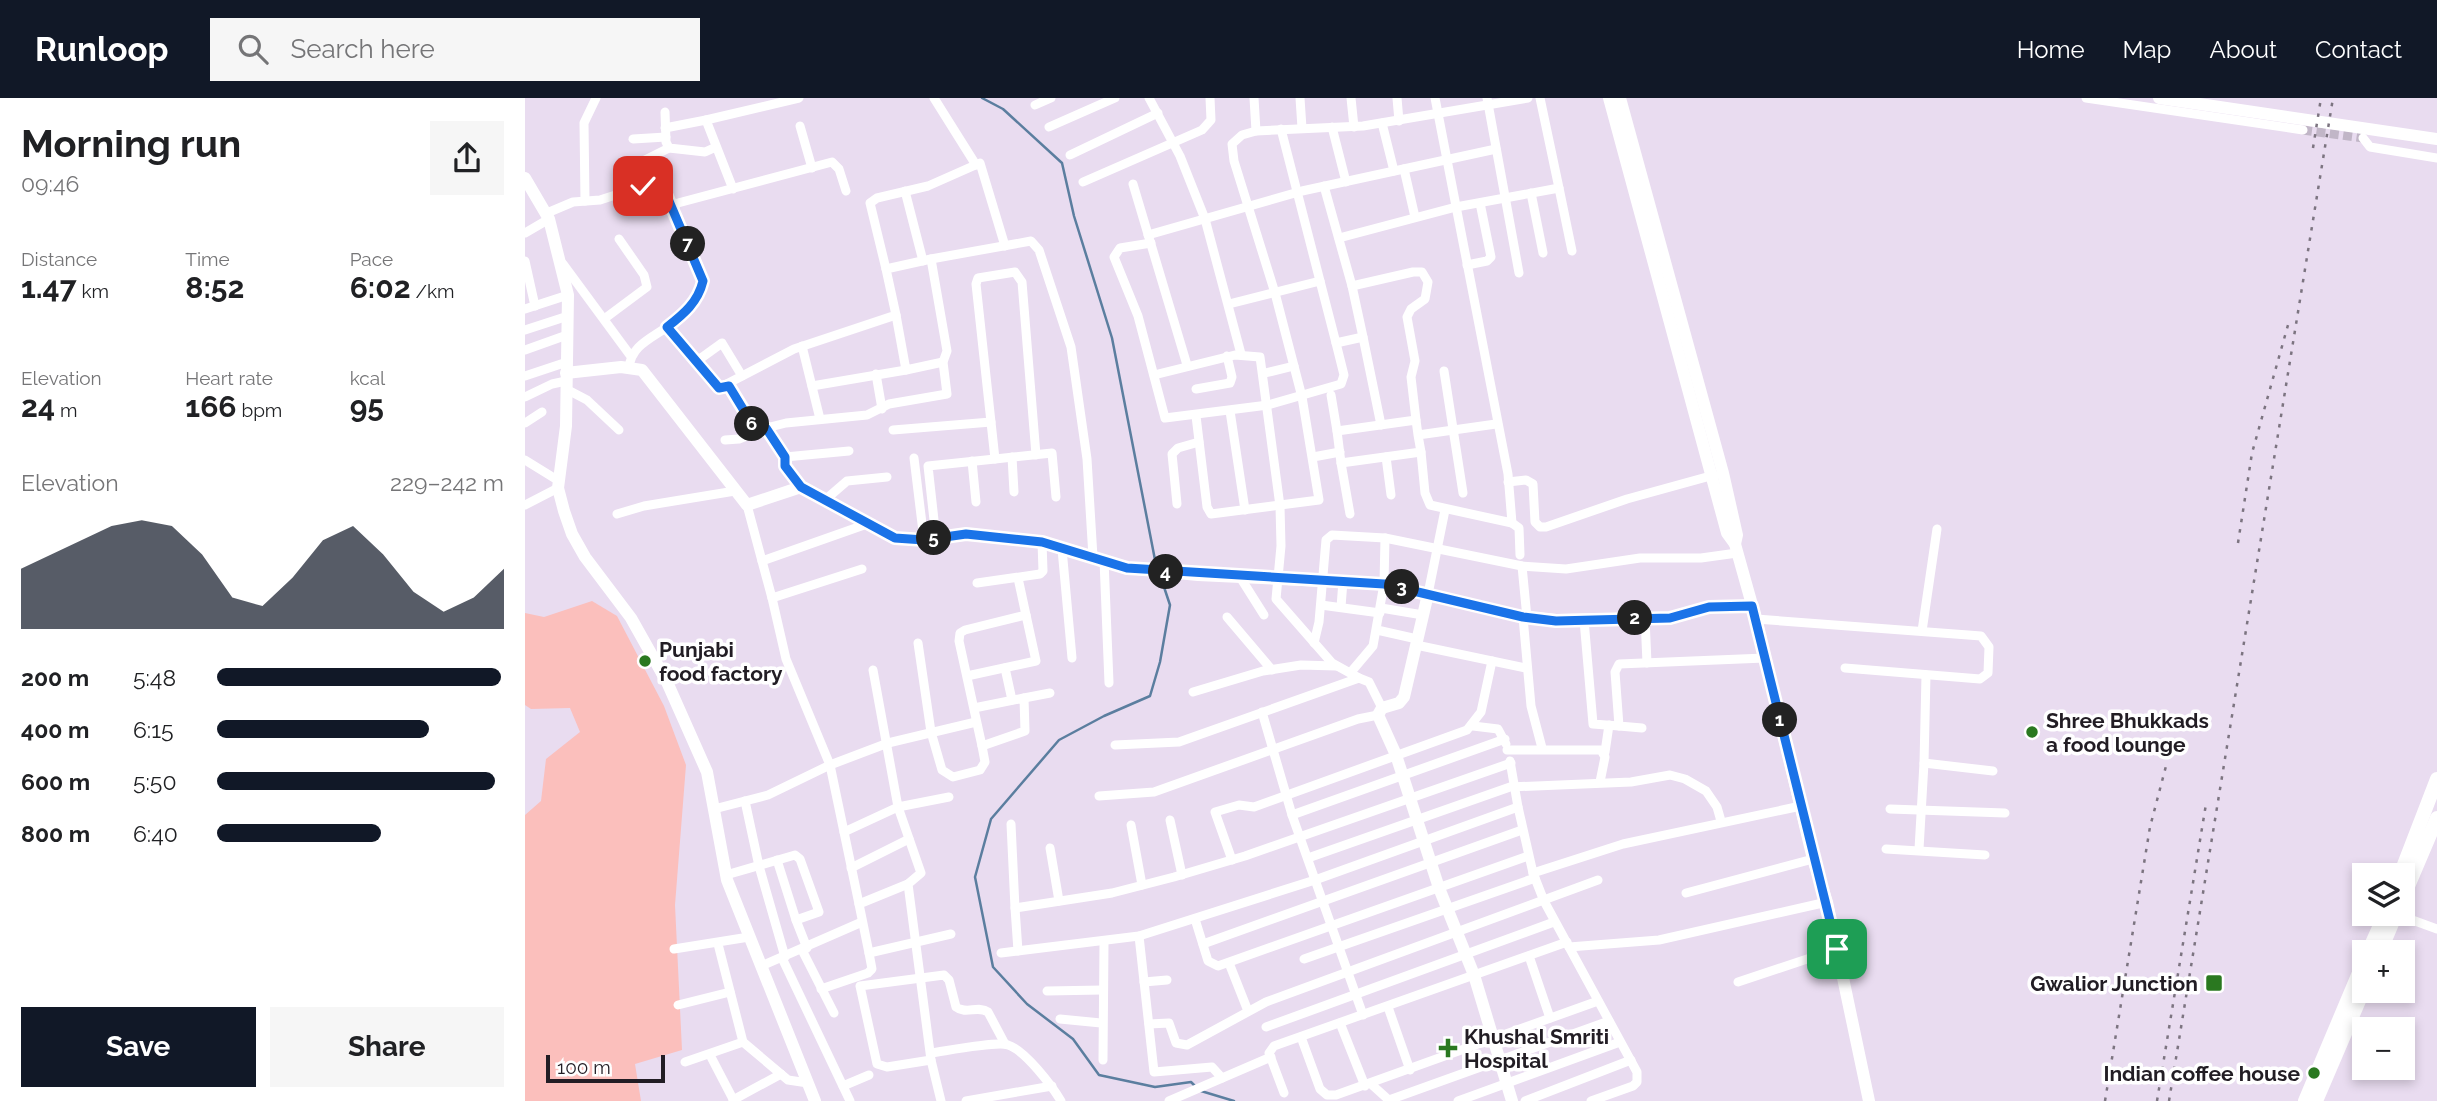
<!DOCTYPE html>
<html lang="en">
<head>
<meta charset="utf-8">
<style>
  :root { --surface:#fff; --page:#f6f6f6; --text:#202124; --muted:#757577; --accent:#111827 }
  body { margin:0; font-family:Raleway,sans-serif; background:var(--page); color:var(--text); height:100vh; display:flex; flex-direction:column; font-size:26px; white-space:nowrap }
  * { box-sizing:border-box; margin:0 }
  p { font-size:23px; color:var(--muted) }
  .icon { flex:none; width:38px; height:38px; fill:none; stroke:currentColor; stroke-width:2; stroke-linecap:round; stroke-linejoin:round }
  .map { position:relative; flex:1; overflow:hidden }
  .sheet { display:flex; flex-direction:column; background:var(--surface); width:525px }
  .sheet>* { flex:none }
  .buttons { position:absolute; left:1827px; top:765px; display:grid; gap:14px }
  .buttons a { display:grid; place-items:center; width:63px; height:63px; border-radius:0px; background:var(--surface); box-shadow:0 4px 10px #0003; font-size:35px }
  .scale { position:absolute; left:21px; bottom:18px; width:119px; box-sizing:border-box; padding-left:7px; border:4px solid #221d24; border-top:0; font-size:19px; line-height:24px; white-space:nowrap; color:#221d24; -webkit-text-stroke:5px #fff; paint-order:stroke }
  .pin { position:absolute; display:grid; place-items:center; width:60px; height:60px; color:#fff; margin:-30px; border-radius:14px; box-shadow:0 4px 10px #0006 }
  .km { position:absolute; width:35px; height:35px; margin:-18px; border-radius:50%; background:#222; color:#fff; font-size:19px; line-height:35px; text-align:center }
  .round { display:grid; place-items:center; flex:none; width:74px; height:74px; border-radius:0px; background:var(--page) }
  .headline { display:flex; align-items:center; justify-content:space-between; height:119px; padding:0 21px }
  h1 { font-size:38px; font-weight:700; line-height:52px }
  .stats { display:grid; grid-template-columns:repeat(3,1fr); gap:10px; height:119px; padding:7px 21px }
  .stats div { display:grid; align-content:center }
  .stats b { font-size:30px; font-weight:700 }
  .stats small { font-size:19px; font-weight:400 }
  .stats p { font-size:19px }
  .chart { height:196px; padding:14px 21px }
  .chart p { display:flex; justify-content:space-between }
  .chart svg { width:100%; height:126px; margin-top:7px; fill:var(--accent); opacity:.7 }
  .button { display:flex; gap:14px; margin-top:auto; padding:14px 21px }
  .button a { flex:1; height:80px; border-radius:0px; background:var(--accent); color:#fff; font-size:28px; font-weight:700; line-height:80px; text-align:center }
  .button a+a { background:var(--page); color:var(--text) }
  ul { padding:0 21px; list-style:none; font-size:23px }
  li { display:grid; grid-template-columns:112px 84px 1fr; align-items:center; height:52px }
  li i { height:18px; border-radius:9px; background:var(--accent) }
  header { display:flex; align-items:center; gap:42px; box-sizing:border-box; height:98px; padding:0 35px; background:var(--accent); color:#fff }
  header strong { font-size:33px }
  nav { display:flex; gap:38px; margin-inline-start:auto; font-size:24px }
  .search { width:490px; height:63px; background:var(--page); display:flex; align-items:center; gap:18px; box-sizing:border-box; padding:0 24px; border-radius:0px; color:var(--muted); font-size:26px }
  main { display:flex; flex:1; min-height:0 }
  .map>svg:first-child { display:block }
  .green { fill:#fbbfbc }
  .lines { fill:none; stroke-linecap:round; stroke-linejoin:round }
  .stream { stroke:#5b7e9f; stroke-width:2.5 }
  .minor-tunnel { stroke:#c1b6c7; stroke-width:9; stroke-dasharray:9 4.5; stroke-linecap:butt }
  .minor { stroke:#fff; stroke-width:9 }
  .tertiary { stroke:#fff; stroke-width:12 }
  .secondary { stroke:#fff; stroke-width:12 }
  .primary { stroke:#fff; stroke-width:14 }
  .rail { stroke:#7c7480; stroke-width:2.5; stroke-dasharray:3.5 7; stroke-linecap:butt }
  .route-casing { stroke:#fff; stroke-width:14 }
  .route { stroke:#1a73e8; stroke-width:9 }
  .poi-dot { fill:#2a7820; stroke:#fff; stroke-width:2.5 }
  .labels { text-anchor:middle; dominant-baseline:central; stroke-width:7; stroke-linejoin:round; paint-order:stroke }
  .poi-label { font-size:21px; font-weight:bold; fill:#221d24; stroke:#fff; text-anchor:start }
</style>
</head>
<body>
<header>
<strong>Runloop</strong>
<div class="search"><svg class="icon" aria-label="search" viewBox="0 0 24 24"><circle cx="10" cy="10" r="6"/><path d="M15 15l6 6"/></svg>Search here</div>
<nav><a>Home</a><a>Map</a><a>About</a><a>Contact</a></nav>
</header>
<main>
<section class="sheet">
<div class="headline"><div><h1>Morning run</h1><p>09:46</p></div><a class="round"><svg class="icon" aria-label="share" viewBox="0 0 24 24"><path d="M12 15V3M7 8l5-5 5 5M5 13v7h14v-7"/></svg></a></div>
<div class="stats">
<div><p>Distance</p><b>1.47<small> km</small></b></div>
<div><p>Time</p><b>8:52</b></div>
<div><p>Pace</p><b>6:02<small> /km</small></b></div>
</div>
<div class="stats">
<div><p>Elevation</p><b>24<small> m</small></b></div>
<div><p>Heart rate</p><b>166<small> bpm</small></b></div>
<div><p>kcal</p><b>95</b></div>
</div>
<div class="chart"><p><span>Elevation</span>229–242 m</p>
<svg viewBox="0 0 160 44" preserveAspectRatio="none"><path d="M0 44V23L10 18L20 13L30 8L40 6L50 8L60 18L70 33L80 36L90 26L100 13L110 8L120 18L130 31L140 38L150 33L160 23V44z"/></svg>
</div>
<ul>
<li><b>200 m</b>5:48<i style="width:99%"></i></li>
<li><b>400 m</b>6:15<i style="width:74%"></i></li>
<li><b>600 m</b>5:50<i style="width:97%"></i></li>
<li><b>800 m</b>6:40<i style="width:57%"></i></li>
</ul>
<div class="button"><a>Save</a><a>Share</a></div>
</section>
<div class="map">
<svg width="1912" height="1003" viewBox="0 0 1912 1003">
  <rect width="100%" height="100%" fill="#e9dcf0"/>
  <path class="green" d="M 67,503 L 92,518 L 139,608 L 161,667 L 150,807 L 157,952 L 110,966 L 116,1003 L 0,1003 L 0,717 L 16,703 L 21,661 L 55,634 L 45,610 L 6,611 L 0,607 L 0,515 L 19,519 Z"/>
  <g class="lines">
    <g class="stream">
      <path d="M 457,0 L 478,11 L 537,65 L 549,118 L 587,240 L 631,467"/>
      <path d="M 635,477 L 645,507 L 635,564 L 625,598 L 579,618 L 534,642 L 466,721 L 450,779 L 468,869 L 502,906 L 548,941 L 574,977 L 630,989 L 666,984 L 671,989"/>
      <path d="M 676,993 L 709,1003"/>
    </g>
    <path class="minor-tunnel" d="M 1778,32 L 1838,40"/>
    <g class="minor">
      <path d="M 409,0 L 451,67"/>
      <path d="M 624,0 L 655,58 L 680,121 L 716,256"/>
      <path d="M 729,0 L 731,33"/>
      <path d="M 775,0 L 777,30"/>
      <path d="M 826,0 L 829,29"/>
      <path d="M 872,0 L 874,23"/>
      <path d="M 962,0 L 994,175"/>
      <path d="M 1561,0 L 1778,32"/>
      <path d="M 510,7 L 526,0"/>
      <path d="M 140,14 L 141,44 L 144,50 L 180,54 L 191,49"/>
      <path d="M 857,25 L 869,73"/>
      <path d="M 275,28 L 287,70"/>
      <path d="M 524,29 L 590,0"/>
      <path d="M 807,29 L 821,84"/>
      <path d="M 140,30 L 181,22"/>
      <path d="M 756,31 L 795,183"/>
      <path d="M 1838,40 L 1845,49 L 1912,60"/>
      <path d="M 108,41 L 141,39"/>
      <path d="M 545,57 L 633,15"/>
      <path d="M 116,64 L 144,50"/>
      <path d="M 879,71 L 890,119"/>
      <path d="M 558,84 L 677,32 L 686,22 L 685,0"/>
      <path d="M 608,86 L 662,267"/>
      <path d="M 799,88 L 827,188 L 888,174 L 897,174 L 903,184 L 900,201 L 886,211 L 882,219 L 890,263 L 886,279 L 891,322"/>
      <path d="M 1034,90 L 1047,153"/>
      <path d="M 208,91 L 181,22 L 274,0"/>
      <path d="M 380,93 L 398,163"/>
      <path d="M 1006,95 L 1018,155"/>
      <path d="M 60,103 L 59,25 L 71,0"/>
      <path d="M 147,110 L 153,105 L 307,64 L 314,71 L 321,93"/>
      <path d="M 22,115 L 48,104 L 75,102 L 118,88 L 141,96 L 178,183 C 173,204 159,216 142,229 L 194,290 L 269,251 L 371,217 L 361,171 L 406,161"/>
      <path d="M 0,135 L 24,121"/>
      <path d="M 623,137 L 777,93 L 971,51"/>
      <path d="M 814,140 L 931,109 L 1034,90 L 1015,0"/>
      <path d="M 626,145 L 595,150 L 589,159 L 613,218 L 640,320 L 743,307 L 816,286 L 819,277 L 811,245"/>
      <path d="M 0,163 L 10,208"/>
      <path d="M 38,166 L 105,257"/>
      <path d="M 942,167 L 962,163 L 966,159 L 955,105"/>
      <path d="M 361,171 L 345,105 L 352,100 L 403,88 L 455,65 L 480,148"/>
      <path d="M 827,188 L 838,239"/>
      <path d="M 704,206 L 795,183 L 811,245 L 838,239 L 856,327"/>
      <path d="M 0,211 L 43,197"/>
      <path d="M 371,217 L 381,272 L 418,264"/>
      <path d="M 79,221 L 122,189 L 119,177 L 94,141"/>
      <path d="M 0,232 L 43,218"/>
      <path d="M 277,248 L 295,321"/>
      <path d="M 0,252 L 42,237"/>
      <path d="M 172,263 L 197,245 L 217,278"/>
      <path d="M 104,270 C 106,248 125,241 142,229"/>
      <path d="M 919,273 L 938,395"/>
      <path d="M 740,275 L 769,268"/>
      <path d="M 351,276 L 357,311"/>
      <path d="M 629,277 L 710,257 L 735,259 L 755,408 L 756,448 L 751,501 L 807,565 L 834,580"/>
      <path d="M 0,278 L 42,264"/>
      <path d="M 201,287 L 232,334"/>
      <path d="M 287,288 L 381,272"/>
      <path d="M 41,291 L 62,302 L 94,332"/>
      <path d="M 671,291 L 705,285 L 707,279 L 702,258"/>
      <path d="M 806,297 L 812,333"/>
      <path d="M 0,299 L 27,286 L 41,283"/>
      <path d="M 705,313 L 720,412"/>
      <path d="M 671,318 L 682,409 L 686,416 L 794,402 L 777,299 L 750,195 L 709,63 L 707,46 L 717,37 L 731,33 L 838,28 L 1003,0"/>
      <path d="M 0,325 L 17,314"/>
      <path d="M 368,332 L 466,324"/>
      <path d="M 893,337 L 891,322 L 812,333 L 816,365 L 896,354 L 893,337 L 971,326"/>
      <path d="M 200,342 L 214,341 L 236,332"/>
      <path d="M 896,354 L 900,395 L 905,407 L 987,425 L 983,376 L 910,0"/>
      <path d="M 511,357 L 497,184 L 490,174 L 453,180 L 451,186 L 470,361 L 527,355 L 531,399"/>
      <path d="M 260,359 L 324,353"/>
      <path d="M 487,359 L 489,394"/>
      <path d="M 788,359 L 815,354"/>
      <path d="M 861,359 L 866,397"/>
      <path d="M 389,360 L 399,442"/>
      <path d="M 0,362 L 34,383"/>
      <path d="M 447,363 L 451,404"/>
      <path d="M 816,365 L 825,416"/>
      <path d="M 983,384 L 1001,382 L 1008,386 L 1010,424 L 1015,429 L 1021,429 L 1102,401 L 1189,377"/>
      <path d="M 276,389 L 260,368 L 260,359 L 241,330 L 261,325 L 342,317 L 364,306 L 422,296 L 418,264 L 422,253 L 406,161 L 506,143 L 514,152 L 546,249 L 562,361 L 568,459"/>
      <path d="M 300,402 L 322,383 L 362,379"/>
      <path d="M 652,406 L 647,356 L 653,350 L 674,344"/>
      <path d="M 0,407 L 33,390"/>
      <path d="M 222,407 L 237,463"/>
      <path d="M 92,416 L 119,408 L 210,393"/>
      <path d="M 987,425 L 994,430 L 995,457"/>
      <path d="M 411,440 L 403,368 L 470,361"/>
      <path d="M 537,451 L 547,560"/>
      <path d="M 579,462 L 584,585"/>
      <path d="M 997,468 L 1002,520"/>
      <path d="M 337,471 L 247,500 L 237,463 L 342,426"/>
      <path d="M 715,479 L 739,517"/>
      <path d="M 493,480 L 501,517"/>
      <path d="M 452,485 L 515,476 L 518,473 L 517,444"/>
      <path d="M 903,496 L 920,412"/>
      <path d="M 247,500 L 261,561 L 305,667 L 319,734 L 373,709 L 396,775 L 383,786 L 406,962 L 416,1003"/>
      <path d="M 796,507 L 855,515"/>
      <path d="M 816,509 L 818,483"/>
      <path d="M 856,510 L 898,517"/>
      <path d="M 702,519 L 747,572"/>
      <path d="M 998,519 L 1006,608 L 1017,650"/>
      <path d="M 1120,520 L 1122,565"/>
      <path d="M 1231,521 L 1443,537 L 1456,538 L 1464,549 L 1463,575 L 1455,581 L 1320,570"/>
      <path d="M 1059,522 L 1068,626 L 1094,628"/>
      <path d="M 852,532 L 892,541"/>
      <path d="M 1397,533 L 1412,431"/>
      <path d="M 393,545 L 406,634 L 417,672 L 428,679 L 455,672 L 460,664 L 457,648"/>
      <path d="M 789,545 L 794,524 L 801,442 L 807,437 L 860,440 L 997,468 L 1041,471 L 1115,460 L 1176,460 L 1212,455"/>
      <path d="M 891,547 L 1001,570"/>
      <path d="M 480,570 L 487,602"/>
      <path d="M 348,572 L 373,709 L 424,699"/>
      <path d="M 826,574 L 848,548 L 859,486 L 860,440"/>
      <path d="M 1401,577 L 1399,665 L 1468,673"/>
      <path d="M 442,578 L 511,563 L 501,517 L 440,532 L 435,535 L 434,543 L 457,648 L 500,633 L 499,600 L 449,610"/>
      <path d="M 668,594 L 738,573 L 776,567 L 811,568"/>
      <path d="M 499,600 L 525,595"/>
      <path d="M 737,614 L 767,717 L 838,917"/>
      <path d="M 948,628 L 973,631 L 981,646"/>
      <path d="M 1117,630 L 1094,628 L 1090,574 L 1094,566 L 1240,560"/>
      <path d="M 590,647 L 654,644 L 834,580 L 844,584 L 857,610"/>
      <path d="M 982,652 L 1076,652 L 1080,659 L 1075,684"/>
      <path d="M 1080,654 L 1084,627"/>
      <path d="M 985,663 L 993,709"/>
      <path d="M 574,698 L 629,694 L 833,621 L 853,617"/>
      <path d="M 220,703 L 234,768 L 260,859"/>
      <path d="M 189,711 L 243,697 L 305,667 L 363,645 L 451,624"/>
      <path d="M 1365,711 L 1480,715"/>
      <path d="M 767,717 L 980,641"/>
      <path d="M 645,722 L 657,777"/>
      <path d="M 486,726 L 490,810 L 587,795 L 649,779 L 720,758 L 986,665"/>
      <path d="M 606,727 L 617,787"/>
      <path d="M 319,734 L 334,806"/>
      <path d="M 525,750 L 534,803"/>
      <path d="M 1361,751 L 1460,757"/>
      <path d="M 1394,751 L 1399,665"/>
      <path d="M 783,760 L 985,689 L 1106,684 L 1145,677 L 1160,681 L 1181,693 L 1192,709 L 1196,723"/>
      <path d="M 252,762 L 271,822"/>
      <path d="M 707,762 L 690,714 L 714,707 L 729,709 L 942,632 L 956,614 L 967,563"/>
      <path d="M 326,770 L 384,741"/>
      <path d="M 1008,775 L 1098,746 L 1276,708"/>
      <path d="M 201,777 L 270,757 L 275,761 L 294,814 L 271,822 L 282,850"/>
      <path d="M 383,786 L 334,806 L 344,855 L 426,836"/>
      <path d="M 1161,795 L 1288,761"/>
      <path d="M 490,810 L 493,853"/>
      <path d="M 1871,816 L 1912,831"/>
      <path d="M 670,821 L 683,863 L 693,868 L 1003,758"/>
      <path d="M 614,838 L 629,974 L 687,969 L 697,980"/>
      <path d="M 678,846 L 997,732"/>
      <path d="M 1044,849 L 1134,842 L 1302,804"/>
      <path d="M 149,851 L 224,839"/>
      <path d="M 277,852 L 309,915"/>
      <path d="M 476,855 L 614,838 L 790,782 L 993,709 L 1008,775 L 1019,803 L 1112,974 L 1112,984 L 1108,988 L 1066,1003"/>
      <path d="M 1004,858 L 1025,920"/>
      <path d="M 257,860 L 325,1003"/>
      <path d="M 779,861 L 1010,780"/>
      <path d="M 704,865 L 723,913"/>
      <path d="M 236,868 L 337,824"/>
      <path d="M 619,884 L 642,882"/>
      <path d="M 1213,884 L 1312,851"/>
      <path d="M 296,891 L 343,875 L 347,871 L 344,855"/>
      <path d="M 522,893 L 577,892"/>
      <path d="M 153,907 L 205,894"/>
      <path d="M 863,909 L 885,972"/>
      <path d="M 535,921 L 576,925"/>
      <path d="M 815,925 L 840,988"/>
      <path d="M 624,926 L 644,925 L 651,945 L 662,947 L 741,904 L 1073,782"/>
      <path d="M 741,929 L 1029,824"/>
      <path d="M 776,939 L 795,991 L 802,997 L 811,997 L 1073,903"/>
      <path d="M 218,944 L 263,982 L 283,985"/>
      <path d="M 406,955 C 421,953 472,943 483,947 C 500,952 527,988 536,1003"/>
      <path d="M 185,957 L 209,1003"/>
      <path d="M 406,962 L 362,969 L 352,966 L 335,888 L 419,877 L 424,882 L 431,909 C 441,917 453,907 463,914 L 480,946"/>
      <path d="M 578,962 L 579,845"/>
      <path d="M 160,964 L 218,944 L 193,846"/>
      <path d="M 846,986 L 865,1003"/>
      <path d="M 318,988 L 344,977"/>
      <path d="M 759,995 L 744,955 L 749,948 L 1042,844"/>
      <path d="M 208,1002 L 256,976"/>
      <path d="M 864,1002 L 1084,923"/>
      <path d="M 441,1003 L 527,988"/>
      <path d="M 644,1003 L 746,959"/>
      <path d="M 933,1003 L 1095,944"/>
      <path d="M 1000,1003 L 1106,962"/>
    </g>
    <g class="tertiary">
      <path d="M 41,275 L 96,269 L 117,272 L 222,407 L 276,389 L 370,440 L 399,442 L 441,436 L 517,444 L 602,470 L 673,477 L 859,486 L 998,519 L 1031,522 L 1145,520 L 1184,509 L 1227,508"/>
      <path d="M 903,496 L 879,599 L 874,605 L 857,610 L 853,617 L 871,657 L 914,790 L 949,877 L 987,1003"/>
    </g>
    <g class="secondary">
      <path d="M 1084,0 L 1202,435 L 1210,446 L 1231,521 L 1288,761 L 1302,804 L 1344,1003"/>
      <path d="M 1095,0 L 1198,375 L 1212,437 L 1210,446"/>
      <path d="M 1634,0 L 1912,41"/>
      <path d="M 0,80 L 24,121 L 43,197 L 41,328 L 33,390 L 39,413 L 47,436 L 60,459 L 106,520 L 142,584 L 182,674 L 202,782 L 290,1003"/>
    </g>
    <g class="primary">
      <path d="M 1875,777 L 1912,681"/>
      <path d="M 1878,800 L 1912,720"/>
      <path d="M 1843,854 L 1860,816"/>
      <path d="M 1855,854 L 1871,816"/>
      <path d="M 1780,1003 L 1839,863"/>
      <path d="M 1791,1003 L 1839,891"/>
    </g>
    <g class="rail">
      <path d="M 1788,50 L 1796,0"/>
      <path d="M 1713,445 L 1727,355 L 1763,227"/>
      <path d="M 1580,1003 L 1625,729 L 1641,668"/>
      <path d="M 1632,1003 L 1681,706"/>
      <path d="M 1644,1003 L 1808,0"/>
    </g>
  </g>
  <g class="lines">
    <defs>
      <path id="route" d="M 118,88 L 141,96 L 178,183 C 173,204 159,216 142,229 L 194,290 L 204,288 L 232,334 L 241,330 L 260,359 L 260,368 L 276,389 L 370,440 L 399,442 L 441,436 L 517,444 L 602,470 L 859,486 L 998,519 L 1031,523 L 1145,520 L 1184,509 L 1227,508 L 1312,851"/>
    </defs>
    <use href="#route" class="route-casing"/>
    <use href="#route" class="route"/>
  </g>
  <g class="poi-dot">
    <circle cx="120" cy="563" r="7"/>
    <circle cx="1507" cy="634" r="7"/>
    <rect x="1680" y="876" width="18" height="18" rx="3.5"/>
    <path d="M919.5 939.5h7v7h7v7h-7v7h-7v-7h-7v-7h7z"/>
    <circle cx="1789" cy="975" r="7"/>
  </g>
  <g class="labels">
    <g class="poi-label">
      <text x="134" y="551">Punjabi<tspan x="134" dy="24">food factory</tspan></text>
      <text x="1521" y="622">Shree Bhukkads<tspan x="1521" dy="24">a food lounge</tspan></text>
      <text x="1673" y="885" text-anchor="end">Gwalior Junction</text>
      <text x="939" y="938">Khushal Smriti<tspan x="939" dy="24">Hospital</tspan></text>
      <text x="1775" y="975" text-anchor="end">Indian coffee house</text>
    </g>
  </g>
</svg>
<div class="buttons">
<a><svg class="icon" aria-label="layers" viewBox="0 0 24 24"><path d="M12 4l9 5-9 5-9-5zM3 14l9 5 9-5"/></svg></a>
<a>+</a>
<a>−</a>
</div>
<div class="scale">100 m</div>
<div class="pin" style="left:1312px;top:851px;background:#1e9e55"><svg class="icon" aria-label="arrive" viewBox="0 0 24 24"><path d="M6 21V4h12l-3 4 3 4H6"/></svg></div>
<div class="pin" style="left:118px;top:88px;background:#d93025"><svg class="icon" aria-label="check" viewBox="0 0 24 24"><path d="M5 12l5 5 9-10"/></svg></div>
<b class="km" style="left:1255px;top:622px">1</b>
<b class="km" style="left:1110px;top:520px">2</b>
<b class="km" style="left:877px;top:489px">3</b>
<b class="km" style="left:641px;top:474px">4</b>
<b class="km" style="left:409px;top:440px">5</b>
<b class="km" style="left:227px;top:326px">6</b>
<b class="km" style="left:163px;top:146px">7</b>
</div>
</main>
</body>
</html>
